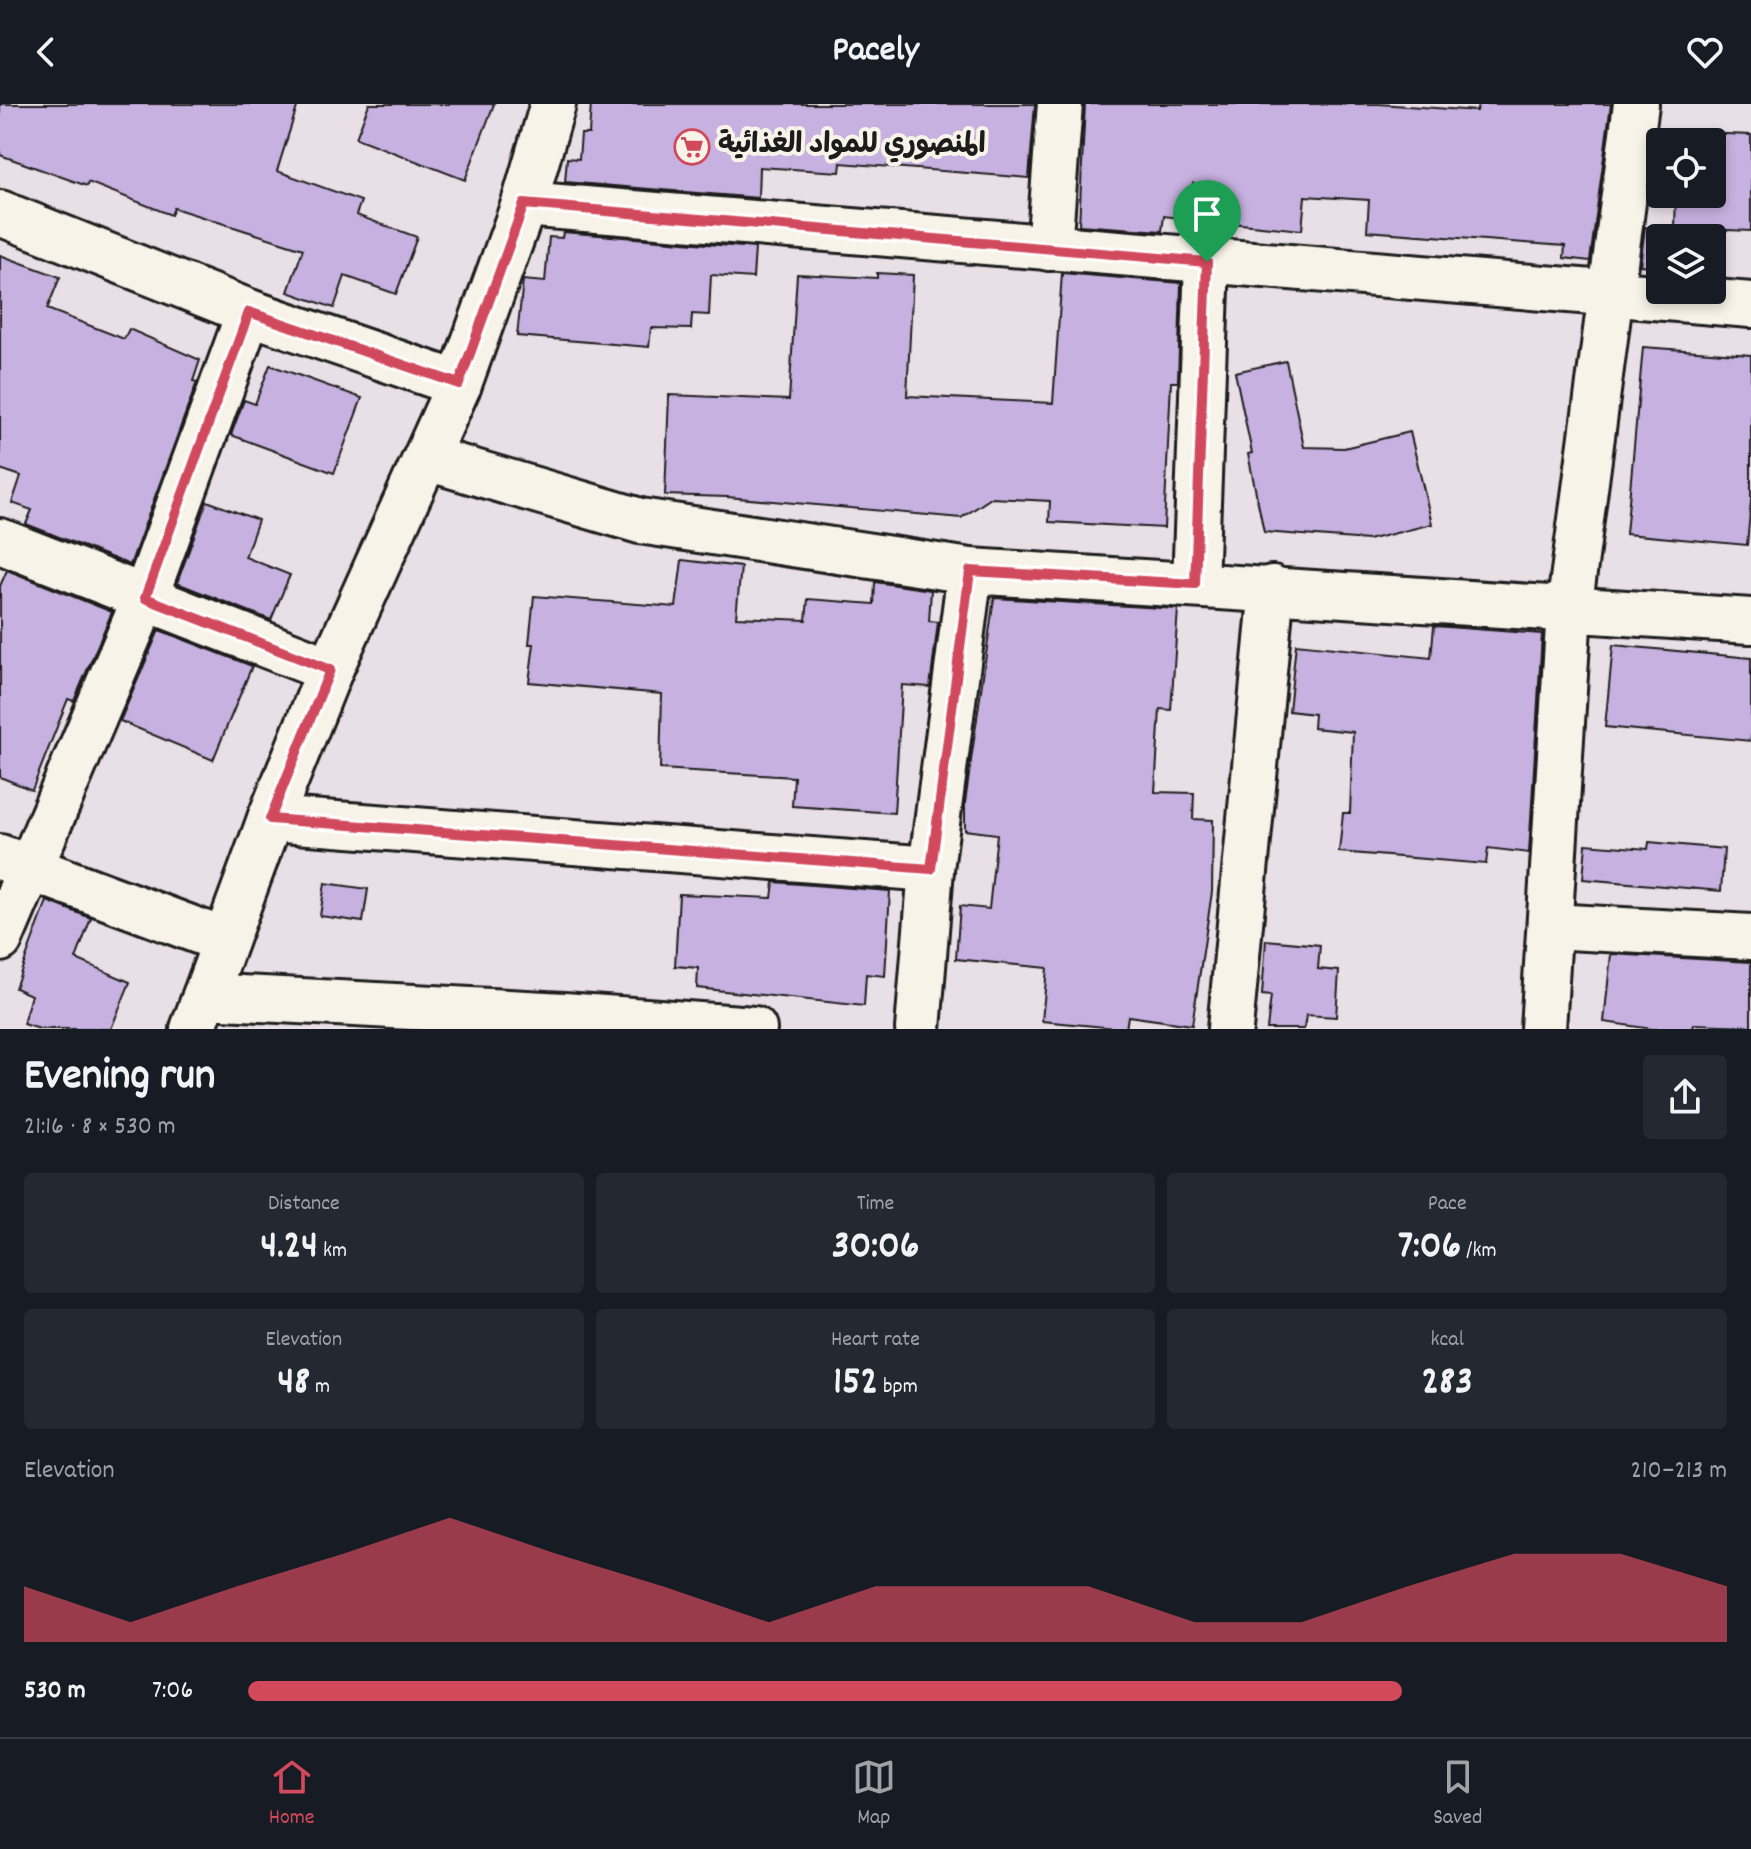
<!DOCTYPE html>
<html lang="en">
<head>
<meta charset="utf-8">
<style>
  :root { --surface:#171b24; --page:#242831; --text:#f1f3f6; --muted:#9ea1a6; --line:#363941; --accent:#d1495b }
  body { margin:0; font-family:Dekko,"Playpen Sans Arabic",sans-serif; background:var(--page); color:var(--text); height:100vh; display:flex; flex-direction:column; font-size:30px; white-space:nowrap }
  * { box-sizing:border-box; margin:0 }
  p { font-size:26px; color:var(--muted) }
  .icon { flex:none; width:44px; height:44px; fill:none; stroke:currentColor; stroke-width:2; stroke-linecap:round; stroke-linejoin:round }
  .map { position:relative; height:925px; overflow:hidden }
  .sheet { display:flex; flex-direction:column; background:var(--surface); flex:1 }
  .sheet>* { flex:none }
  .fabs { position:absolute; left:1646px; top:24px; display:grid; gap:16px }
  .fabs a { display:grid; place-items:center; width:80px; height:80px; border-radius:8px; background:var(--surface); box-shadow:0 4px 12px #0003; font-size:40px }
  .pin { position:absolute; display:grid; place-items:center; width:68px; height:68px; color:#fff; margin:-82px -34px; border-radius:50% 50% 50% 0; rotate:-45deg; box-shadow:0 0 8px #0007 }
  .pin .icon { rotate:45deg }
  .round { display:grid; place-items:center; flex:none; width:84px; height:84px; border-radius:8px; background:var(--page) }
  .summary { display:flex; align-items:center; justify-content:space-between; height:136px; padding:0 24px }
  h1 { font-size:44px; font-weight:700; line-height:60px }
  .metrics { display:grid; grid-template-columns:repeat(3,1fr); gap:12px; height:136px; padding:8px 24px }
  .metrics div { display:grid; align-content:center; border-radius:8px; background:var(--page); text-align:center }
  .metrics b { font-size:40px; font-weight:700 }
  .metrics small { font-size:22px; font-weight:400 }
  .metrics p { font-size:22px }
  .chart { height:224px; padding:16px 24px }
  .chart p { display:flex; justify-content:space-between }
  .chart svg { width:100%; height:144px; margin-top:8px; fill:var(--accent); opacity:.7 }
  ul { padding:0 24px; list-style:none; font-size:26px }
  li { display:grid; grid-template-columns:128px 96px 1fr; align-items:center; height:60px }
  li i { height:20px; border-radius:10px; background:var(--accent) }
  header { display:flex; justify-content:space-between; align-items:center; height:104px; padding:0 24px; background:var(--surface); font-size:36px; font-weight:700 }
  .dock { display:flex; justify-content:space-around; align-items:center; height:112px; border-top:2px solid var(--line); background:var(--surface); font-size:22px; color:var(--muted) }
  .dock a { display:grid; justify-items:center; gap:4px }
  .dock .on { color:var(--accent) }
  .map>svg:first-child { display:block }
  .building { fill:#c7b1e0; stroke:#1c1c1c; stroke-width:2 }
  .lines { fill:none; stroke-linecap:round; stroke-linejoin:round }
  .minor-casing { stroke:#1c1c1c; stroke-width:50 }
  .minor { stroke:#f7f3e8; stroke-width:44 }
  .route-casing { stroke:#fff; stroke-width:16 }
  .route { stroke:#d1495b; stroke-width:10 }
  .labels { text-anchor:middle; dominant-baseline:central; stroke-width:8; stroke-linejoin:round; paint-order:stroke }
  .poi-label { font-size:28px; font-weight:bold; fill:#1c1c1c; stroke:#f7f3e8; text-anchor:start }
</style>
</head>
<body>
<header><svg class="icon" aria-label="back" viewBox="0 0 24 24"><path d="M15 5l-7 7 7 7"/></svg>Pacely<svg class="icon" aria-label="heart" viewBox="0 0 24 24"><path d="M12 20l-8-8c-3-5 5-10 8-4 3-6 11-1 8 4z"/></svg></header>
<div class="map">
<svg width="1751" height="925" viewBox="0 0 1751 925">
  <rect width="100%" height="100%" fill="#e9dfe6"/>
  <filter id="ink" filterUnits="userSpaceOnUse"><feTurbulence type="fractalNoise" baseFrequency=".0125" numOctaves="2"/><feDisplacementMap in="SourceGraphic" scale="16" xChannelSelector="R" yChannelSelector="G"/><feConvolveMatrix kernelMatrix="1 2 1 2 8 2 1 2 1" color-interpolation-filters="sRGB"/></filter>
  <g filter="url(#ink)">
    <g class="building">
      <path d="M 0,0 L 298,0 L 277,67 L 361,97 L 356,111 L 417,133 L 396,190 L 345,172 L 334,204 L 288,188 L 303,145 L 174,104 L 171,111 L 88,78 L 87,82 L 0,51 Z"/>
      <path d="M 369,0 L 494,0 L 465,76 L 356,34 Z"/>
      <path d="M 591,0 L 1035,0 L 1029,74 L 841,59 L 840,68 L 759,63 L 758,94 L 565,78 L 567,54 L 579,55 L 581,30 L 589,30 Z"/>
      <path d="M 1085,0 L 1379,0 L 1477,7 L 1478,0 L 1611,0 L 1590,157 L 1564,154 L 1565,142 L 1367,127 L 1369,96 L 1305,92 L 1302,126 L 1201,116 L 1193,78 L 1189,115 L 1164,112 L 1162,127 L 1079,121 Z"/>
      <path d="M 1702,29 L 1751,31 L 1751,127 L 1675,124 L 1676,90 L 1712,90 L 1712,38 L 1702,38 Z"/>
      <path d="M 1645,123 L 1660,126 L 1660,163 L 1640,161 Z"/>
      <path d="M 563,128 L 755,144 L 753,174 L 711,171 L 709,211 L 692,210 L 691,225 L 651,224 L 649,243 L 517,232 L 523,176 L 545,178 L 549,133 L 562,134 Z"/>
      <path d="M 0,151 L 60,173 L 47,205 L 124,235 L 129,225 L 200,256 L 193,277 L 197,278 L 130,461 L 26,420 L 32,406 L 12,399 L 21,372 L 0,365 Z"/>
      <path d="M 877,169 L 913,171 L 907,292 L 1053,299 L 1062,169 L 1181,179 L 1178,278 L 1171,278 L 1164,424 L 1049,418 L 1050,397 L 991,394 L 961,414 L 727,393 L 665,391 L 669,291 L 789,296 L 797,170 L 877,174 Z"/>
      <path d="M 1643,243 L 1751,251 L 1751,397 L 1747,441 L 1626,430 Z"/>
      <path d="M 1286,257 L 1304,343 L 1344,344 L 1410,328 L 1432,420 L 1368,436 L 1264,428 L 1248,350 L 1252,349 L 1235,268 Z"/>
      <path d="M 270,261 L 362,294 L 334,369 L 231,331 L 244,296 L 255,300 Z"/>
      <path d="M 207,397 L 258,416 L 245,453 L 290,471 L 271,516 L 177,479 Z"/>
      <path d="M 682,456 L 741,463 L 736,513 L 806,516 L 808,495 L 874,500 L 875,478 L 931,486 L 929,517 L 938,518 L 930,583 L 902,581 L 894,709 L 792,702 L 794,673 L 660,665 L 662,590 L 529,578 L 534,540 L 529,540 L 534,492 L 676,503 Z"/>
      <path d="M 7,466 L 112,508 L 74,597 L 68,595 L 32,686 L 0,673 L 0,482 Z"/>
      <path d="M 994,494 L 1178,505 L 1171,606 L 1160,605 L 1155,688 L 1194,689 L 1193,715 L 1213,716 L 1212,788 L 1192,921 L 1128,912 L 1126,925 L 1042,917 L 1047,864 L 956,855 L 960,802 L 989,805 L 997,730 L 965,726 L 965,699 Z"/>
      <path d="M 1434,522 L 1542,530 L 1529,749 L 1488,744 L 1486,760 L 1339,748 L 1343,709 L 1350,709 L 1353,628 L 1313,624 L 1314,610 L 1289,607 L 1296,540 L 1431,554 Z"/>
      <path d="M 159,526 L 252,562 L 213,656 L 120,617 Z"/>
      <path d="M 1613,541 L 1751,554 L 1751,637 L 1605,623 Z"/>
      <path d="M 1649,738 L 1724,745 L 1721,787 L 1583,775 L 1586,740 L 1648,745 Z"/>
      <path d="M 774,778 L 890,787 L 885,872 L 866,870 L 864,902 L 697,884 L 698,864 L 675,862 L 679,790 L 772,794 Z"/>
      <path d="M 325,779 L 368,785 L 363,818 L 320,812 Z"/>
      <path d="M 47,797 L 91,814 L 76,855 L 130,878 L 111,925 L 40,925 L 23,920 L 31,891 L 15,884 Z"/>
      <path d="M 1266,836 L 1320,841 L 1318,865 L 1339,867 L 1336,913 L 1306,911 L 1304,925 L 1267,925 L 1271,892 L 1262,891 Z"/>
      <path d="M 1611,850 L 1751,858 L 1751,922 L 1694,920 L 1693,925 L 1652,925 L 1604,918 Z"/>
    </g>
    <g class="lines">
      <defs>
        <g id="minor">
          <path d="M 524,100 L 1751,201"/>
          <path d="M 0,109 L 249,208 L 459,280"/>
          <path d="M 1049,144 L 1060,0"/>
          <path d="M 427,354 L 640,417 L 970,467 L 1751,517"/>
          <path d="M 0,437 L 330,566"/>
          <path d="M 1195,480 L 1207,158"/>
          <path d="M 270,715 L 931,765"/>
          <path d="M 0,753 L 225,837"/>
          <path d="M 1550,822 L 1751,833"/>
          <path d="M 0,835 L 145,494 L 249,208"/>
          <path d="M 205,892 L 564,911 L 754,925"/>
          <path d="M 193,925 L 270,715 L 330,566 L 459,280 L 524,100 L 553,0"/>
          <path d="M 918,925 L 931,765 L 970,467"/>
          <path d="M 1230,925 L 1272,484"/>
          <path d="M 1543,925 L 1569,506 L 1636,0"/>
        </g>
      </defs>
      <use href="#minor" class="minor-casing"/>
      <use href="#minor" class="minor"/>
    </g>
  </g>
  <g class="lines" filter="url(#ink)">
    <defs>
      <path id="route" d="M 524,100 L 1207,158 L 1195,480 L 970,467 L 931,765 L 270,715 L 330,566 L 145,494 L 249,208 L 459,280 Z"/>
    </defs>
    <use href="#route" class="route-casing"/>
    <use href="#route" class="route"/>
  </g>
  <defs>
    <symbol id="supermarket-ring" viewBox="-11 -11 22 22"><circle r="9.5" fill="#f7f3e8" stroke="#d1495b" stroke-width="1.5"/><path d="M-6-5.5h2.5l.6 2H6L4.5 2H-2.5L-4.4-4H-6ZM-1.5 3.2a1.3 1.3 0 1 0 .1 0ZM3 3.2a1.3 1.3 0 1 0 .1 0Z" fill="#d1495b"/></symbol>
  </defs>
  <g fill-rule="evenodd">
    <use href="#supermarket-ring" x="672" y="23" width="40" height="40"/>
  </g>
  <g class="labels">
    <g class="poi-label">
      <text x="718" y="43">المنصوري للمواد الغذائية</text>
    </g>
  </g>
</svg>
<div class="fabs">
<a><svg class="icon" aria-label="locate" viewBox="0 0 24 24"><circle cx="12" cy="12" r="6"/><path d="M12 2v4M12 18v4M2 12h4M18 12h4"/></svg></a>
<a><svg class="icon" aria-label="layers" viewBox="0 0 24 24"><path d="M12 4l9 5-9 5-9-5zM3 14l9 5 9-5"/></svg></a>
</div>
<div class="pin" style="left:1207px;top:158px;background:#1e9e55"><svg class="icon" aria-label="arrive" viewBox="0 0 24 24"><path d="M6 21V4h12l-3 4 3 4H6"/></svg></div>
</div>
<section class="sheet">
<div class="summary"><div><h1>Evening run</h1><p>21:16 · 8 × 530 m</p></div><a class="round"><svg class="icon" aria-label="share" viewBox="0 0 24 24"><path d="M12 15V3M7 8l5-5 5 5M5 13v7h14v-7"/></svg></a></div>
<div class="metrics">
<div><p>Distance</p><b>4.24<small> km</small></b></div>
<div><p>Time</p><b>30:06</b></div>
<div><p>Pace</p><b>7:06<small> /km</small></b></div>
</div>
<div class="metrics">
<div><p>Elevation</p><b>48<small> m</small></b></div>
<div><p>Heart rate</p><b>152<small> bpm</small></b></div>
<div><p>kcal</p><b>283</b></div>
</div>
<div class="chart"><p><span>Elevation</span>210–213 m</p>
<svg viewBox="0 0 160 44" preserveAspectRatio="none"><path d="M0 44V27L10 38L20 27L30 17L40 6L50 17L60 27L70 38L80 27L90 27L100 27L110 38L120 38L130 27L140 17L150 17L160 27V44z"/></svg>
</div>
<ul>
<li><b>530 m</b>7:06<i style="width:78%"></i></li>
</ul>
</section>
<nav class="dock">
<a class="on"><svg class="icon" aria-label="home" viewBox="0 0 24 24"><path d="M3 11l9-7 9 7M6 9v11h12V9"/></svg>Home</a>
<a><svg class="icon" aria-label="map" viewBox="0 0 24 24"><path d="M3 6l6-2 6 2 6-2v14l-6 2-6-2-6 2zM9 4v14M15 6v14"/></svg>Map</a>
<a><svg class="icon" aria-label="saved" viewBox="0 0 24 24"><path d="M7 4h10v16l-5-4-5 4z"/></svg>Saved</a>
</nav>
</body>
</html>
